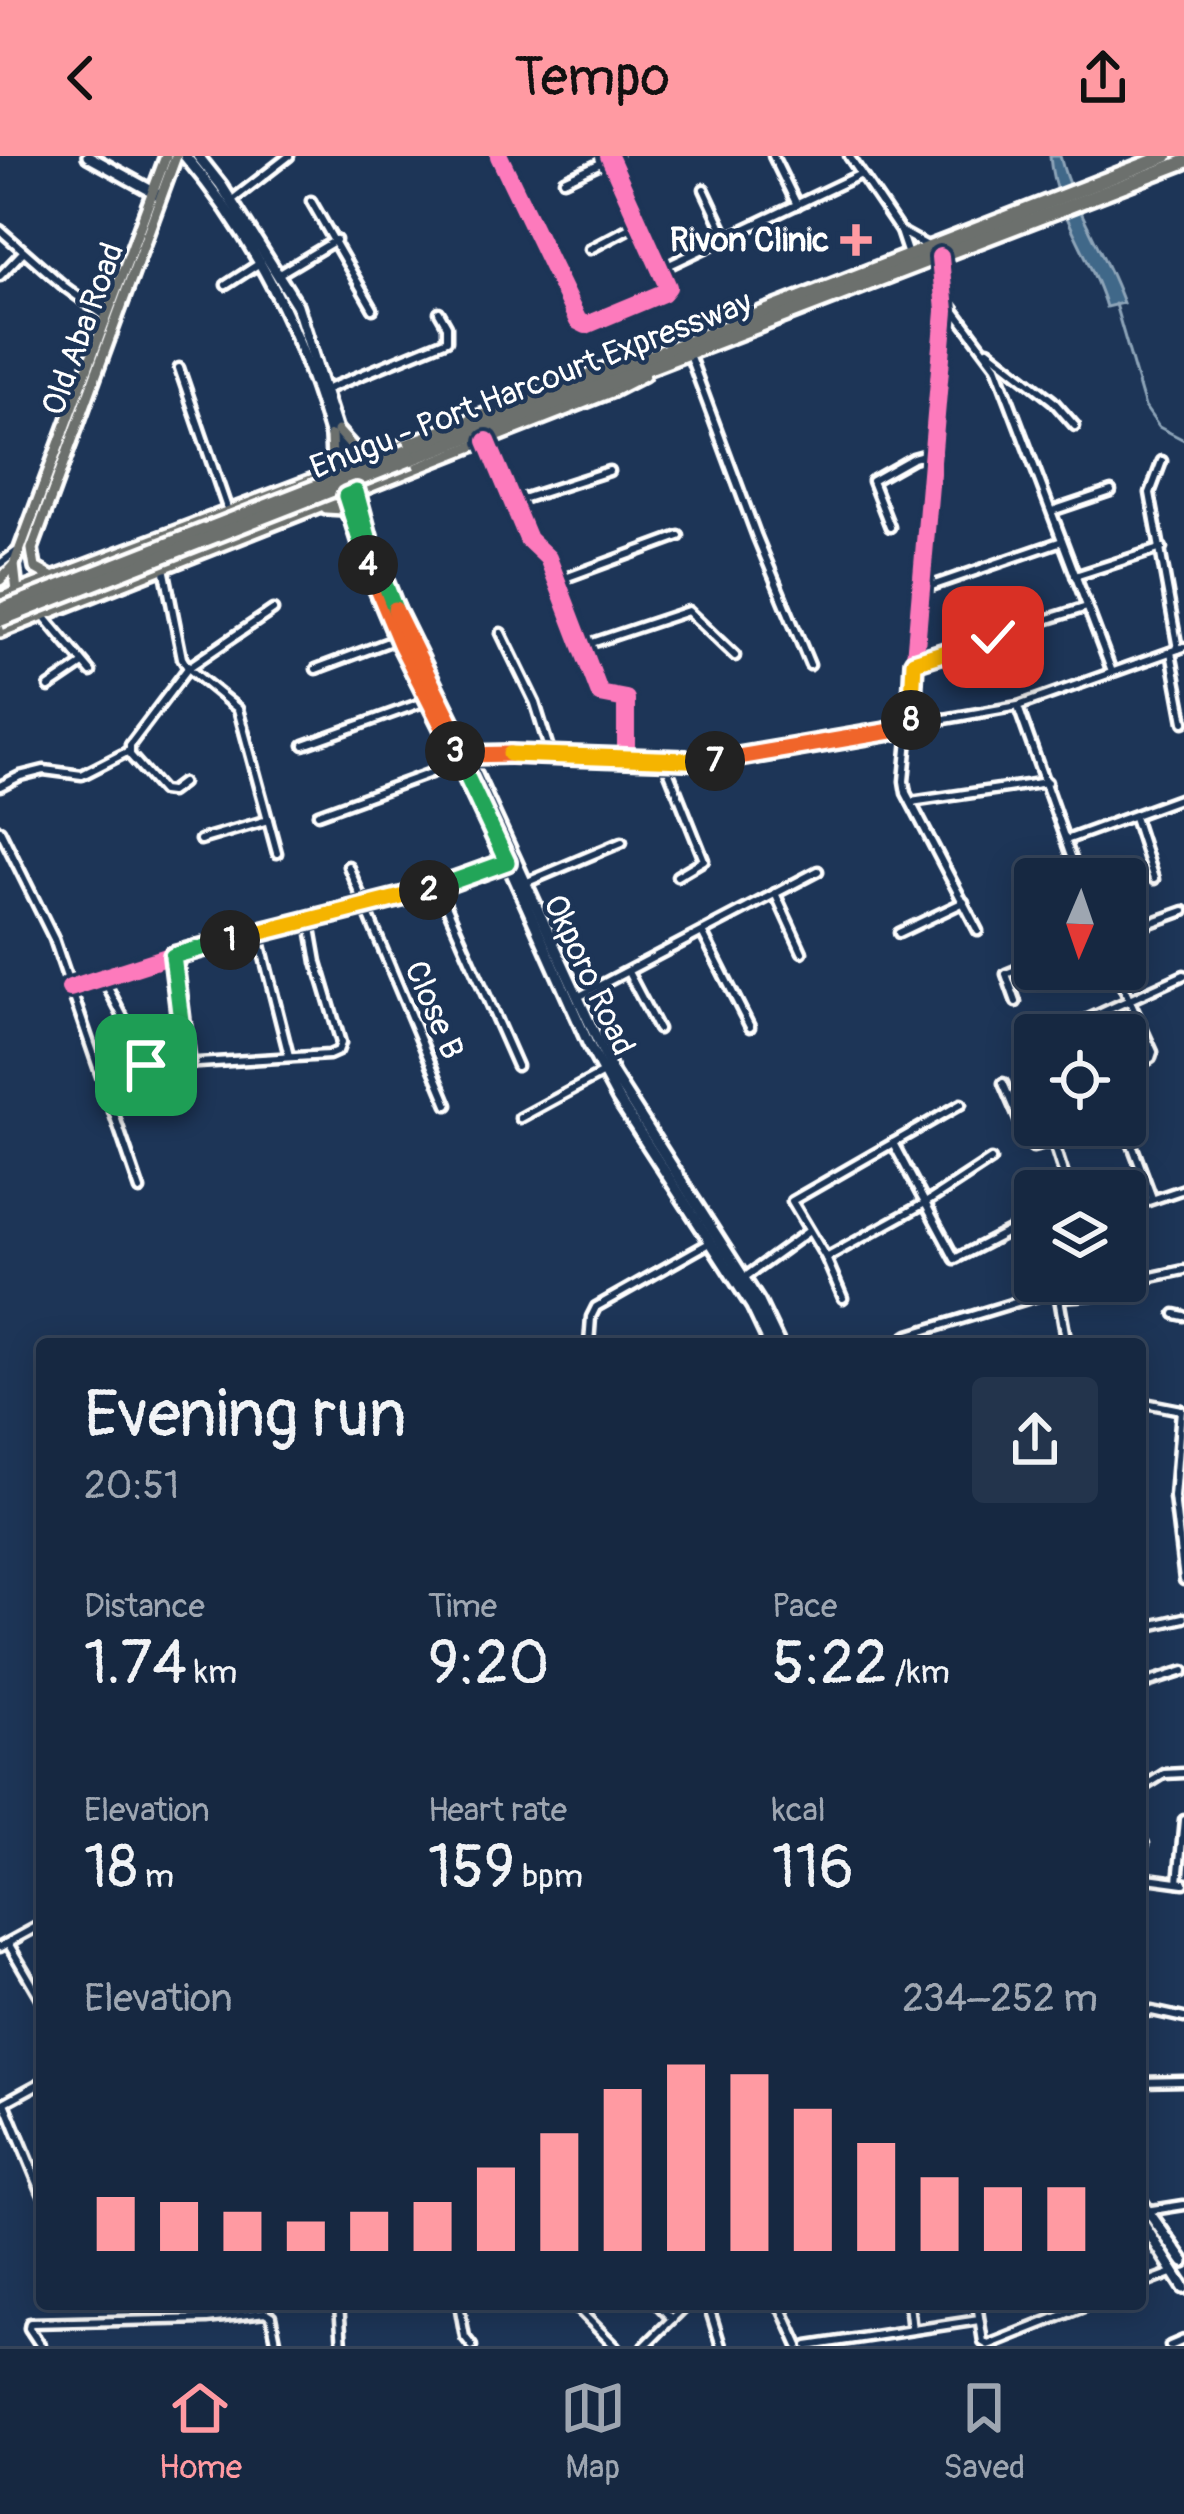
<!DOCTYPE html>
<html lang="en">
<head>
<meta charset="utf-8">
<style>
  :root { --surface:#162841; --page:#23344c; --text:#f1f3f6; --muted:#9ea6b1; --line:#35445a; --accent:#ff9aa2 }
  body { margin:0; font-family:Pangolin,sans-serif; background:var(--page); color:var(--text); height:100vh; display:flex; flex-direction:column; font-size:45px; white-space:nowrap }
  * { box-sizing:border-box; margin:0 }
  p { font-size:39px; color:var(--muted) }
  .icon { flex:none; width:66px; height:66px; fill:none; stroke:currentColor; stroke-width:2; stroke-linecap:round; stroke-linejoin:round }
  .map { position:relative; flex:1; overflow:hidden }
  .drawer { position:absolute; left:36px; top:1182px; width:1110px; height:972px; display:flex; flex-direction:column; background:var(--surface); border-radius:12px; box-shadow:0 6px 30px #0003,0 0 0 3px var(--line) }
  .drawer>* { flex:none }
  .needle { width:78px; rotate:182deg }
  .tools { position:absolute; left:1014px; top:702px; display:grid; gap:24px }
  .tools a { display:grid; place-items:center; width:132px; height:132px; border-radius:12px; background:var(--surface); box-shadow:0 6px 30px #0003,0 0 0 3px var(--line); font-size:60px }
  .pin { position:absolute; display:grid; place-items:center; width:102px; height:102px; color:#fff; margin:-51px; border-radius:24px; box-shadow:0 6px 18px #0006 }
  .km { position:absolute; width:60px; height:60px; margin:-30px; border-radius:50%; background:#222; color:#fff; font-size:33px; line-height:60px; text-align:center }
  .round { display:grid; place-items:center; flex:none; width:126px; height:126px; border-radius:12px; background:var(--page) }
  .head { display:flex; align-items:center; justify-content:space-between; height:204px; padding:0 48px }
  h1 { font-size:66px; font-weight:600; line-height:90px }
  .metrics { display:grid; grid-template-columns:repeat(3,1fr); gap:18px; height:204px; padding:12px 48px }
  .metrics div { display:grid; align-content:center }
  .metrics b { font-size:60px; font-weight:600 }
  .metrics small { font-size:33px; font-weight:400 }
  .metrics p { font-size:33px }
  .chart { height:336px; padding:24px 48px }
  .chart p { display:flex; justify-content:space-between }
  .chart svg { width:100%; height:216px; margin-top:12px; stroke:var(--accent); stroke-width:6 }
  header { display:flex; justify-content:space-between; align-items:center; height:156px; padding:0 48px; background:var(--accent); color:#111; font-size:54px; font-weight:600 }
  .menu { display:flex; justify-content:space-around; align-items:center; height:168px; border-top:3px solid var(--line); background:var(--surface); font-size:33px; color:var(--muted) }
  .menu a { display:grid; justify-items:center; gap:6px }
  .menu .active { color:var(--accent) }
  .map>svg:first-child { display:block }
  .water { fill:#416789; stroke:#8da4b8; stroke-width:3 }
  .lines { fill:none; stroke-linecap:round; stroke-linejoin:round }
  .stream { stroke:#8da4b8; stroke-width:3 }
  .street-casing { stroke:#fff; stroke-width:15 }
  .secondary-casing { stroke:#fff; stroke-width:18 }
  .primary-casing { stroke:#fff; stroke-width:18 }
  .highway-casing { stroke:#fff; stroke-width:21 }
  .street { stroke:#1d3557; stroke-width:6 }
  .secondary { stroke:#1d3557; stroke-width:9 }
  .primary { stroke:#6c706d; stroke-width:9 }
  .highway { stroke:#6c706d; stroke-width:12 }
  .highway-bridge-casing { stroke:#fff; stroke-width:21; stroke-linecap:butt }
  .highway-bridge { stroke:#6c706d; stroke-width:12 }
  .cycleway-casing { stroke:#1d3557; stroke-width:26 }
  .cycleway { stroke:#fd7abc; stroke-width:18 }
  .split-1-casing { stroke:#fff; stroke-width:24 }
  .split-2-casing { stroke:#fff; stroke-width:24 }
  .split-3-casing { stroke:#fff; stroke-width:24 }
  .split-4-casing { stroke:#fff; stroke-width:24 }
  .split-5-casing { stroke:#fff; stroke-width:24 }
  .split-6-casing { stroke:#fff; stroke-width:24 }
  .split-7-casing { stroke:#fff; stroke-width:24 }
  .split-8-casing { stroke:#fff; stroke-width:24 }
  .split-9-casing { stroke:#fff; stroke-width:24 }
  .split-1 { stroke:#22a559; stroke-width:15 }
  .split-2 { stroke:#f5b400; stroke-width:15 }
  .split-3 { stroke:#22a559; stroke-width:15 }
  .split-4 { stroke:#f0652b; stroke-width:15 }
  .split-5 { stroke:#22a559; stroke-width:15 }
  .split-6 { stroke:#f0652b; stroke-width:15 }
  .split-7 { stroke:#f5b400; stroke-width:15 }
  .split-8 { stroke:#f0652b; stroke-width:15 }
  .split-9 { stroke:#f5b400; stroke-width:15 }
  .poi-dot { fill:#ff9aa2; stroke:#1d3557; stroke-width:4.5 }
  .labels { text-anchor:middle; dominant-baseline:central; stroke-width:9; stroke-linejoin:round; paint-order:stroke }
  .poi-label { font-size:33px; font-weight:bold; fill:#fff; stroke:#1d3557; text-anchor:end }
  .street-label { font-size:33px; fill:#fff; stroke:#1d3557 }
</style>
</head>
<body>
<header><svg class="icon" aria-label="back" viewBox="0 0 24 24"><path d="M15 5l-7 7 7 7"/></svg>Tempo<svg class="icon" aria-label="share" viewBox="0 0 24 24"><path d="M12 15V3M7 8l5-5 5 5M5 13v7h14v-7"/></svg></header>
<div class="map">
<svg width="1184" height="2190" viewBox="0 0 1184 2190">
  <rect width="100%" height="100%" fill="#1d3557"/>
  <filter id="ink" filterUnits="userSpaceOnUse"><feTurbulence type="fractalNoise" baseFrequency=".00833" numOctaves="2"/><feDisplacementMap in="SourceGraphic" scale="24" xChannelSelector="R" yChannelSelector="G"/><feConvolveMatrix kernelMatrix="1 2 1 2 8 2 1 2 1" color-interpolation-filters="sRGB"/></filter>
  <g filter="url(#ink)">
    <path class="water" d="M 1050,0 L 1060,0 C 1073,52 1105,96 1123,147 L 1106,151 C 1091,99 1054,55 1050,0 Z"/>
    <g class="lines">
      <path class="stream" d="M 1115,148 L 1145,251 L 1159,271 L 1184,284"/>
      <defs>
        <g id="street">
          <path d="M 499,0 L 578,165 L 586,169 L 663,137 L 668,131 L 609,0"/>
          <path d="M 773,0 L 797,49"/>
          <path d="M 849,0 L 900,75 L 908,99"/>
          <path d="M 564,24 L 616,0"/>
          <path d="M 704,33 L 727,82"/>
          <path d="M 231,45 L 289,0"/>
          <path d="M 311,45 L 373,153"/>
          <path d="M 0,74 L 65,131 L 106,161"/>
          <path d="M 900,75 L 929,91"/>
          <path d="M 590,93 L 639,67"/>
          <path d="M 661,113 L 861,18"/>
          <path d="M 279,118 L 336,84"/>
          <path d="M 0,120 L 23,96"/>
          <path d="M 226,129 L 260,107"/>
          <path d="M 948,146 L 996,210 L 1112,516"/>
          <path d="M 988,194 L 1053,245 L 1075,270"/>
          <path d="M 689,198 L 757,381 L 810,509"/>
          <path d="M 179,212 L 228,355"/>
          <path d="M 325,234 L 447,184 L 447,170 L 439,156"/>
          <path d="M 487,285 L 528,383 L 548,402 L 600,538 L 626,543 L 626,602"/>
          <path d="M 1162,305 L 1150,337 L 1178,493"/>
          <path d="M 513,346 L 609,315"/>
          <path d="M 1052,355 L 1111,335"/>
          <path d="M 890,371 L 872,325 L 913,302 L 931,297"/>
          <path d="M 0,408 L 16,396"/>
          <path d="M 164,411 L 182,502 L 188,512 L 238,553 L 277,697"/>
          <path d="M 1075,420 L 1162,392"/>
          <path d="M 557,425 L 679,380"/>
          <path d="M 920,434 L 1062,385"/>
          <path d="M 43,459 L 91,516"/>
          <path d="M 501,477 L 535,547 L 551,599"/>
          <path d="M 583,490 L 688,455 L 735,500"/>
          <path d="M 1171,496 L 1184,566"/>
          <path d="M 914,505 L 1087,451"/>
          <path d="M 316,513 L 399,482"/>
          <path d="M 49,531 L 83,508"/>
          <path d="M 1018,551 L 1079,723"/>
          <path d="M 911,569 L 1018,550 L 1184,491"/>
          <path d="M 909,572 L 904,625 L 906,637 L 978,775"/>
          <path d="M 304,589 L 429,544"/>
          <path d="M 467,599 L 716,605 L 909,572 L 945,155 L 940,101"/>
          <path d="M 664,604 L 704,704 L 677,720"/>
          <path d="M 182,627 L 170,636 L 162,635 L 130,599 L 130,589 L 188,512 L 273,454"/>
          <path d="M 0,630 L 20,620 L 44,614 L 82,619 L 129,595"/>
          <path d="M 911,646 L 1047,626"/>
          <path d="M 318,658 L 461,606"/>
          <path d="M 1134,661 L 1154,723"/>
          <path d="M 0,674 L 54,783 L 140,1034"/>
          <path d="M 200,684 L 268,664"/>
          <path d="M 1066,684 L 1184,641"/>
          <path d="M 348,710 L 448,949"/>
          <path d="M 525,727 L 622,686"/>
          <path d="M 438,731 L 517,910"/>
          <path d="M 775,737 L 802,796"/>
          <path d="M 1125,776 L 1184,755"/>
          <path d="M 258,777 L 289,900"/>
          <path d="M 899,777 L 964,746"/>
          <path d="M 703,778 L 750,871"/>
          <path d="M 173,799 L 186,905"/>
          <path d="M 1115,813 L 1153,896 L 1151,902 L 1125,917"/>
          <path d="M 628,816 L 658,873"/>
          <path d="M 103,822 L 148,910 L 329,899 L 338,895 L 341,887 L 317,806 L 310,766"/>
          <path d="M 70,832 L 173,799 L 438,731 L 507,706"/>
          <path d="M 580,840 L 818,715"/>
          <path d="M 1016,846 L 1006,818 L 1035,806"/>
          <path d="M 1053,879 L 1184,819"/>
          <path d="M 1003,927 L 1029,987 L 1033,991 L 1053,986"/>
          <path d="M 520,962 L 603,917"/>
          <path d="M 1048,969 L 1069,1035"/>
          <path d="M 1113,970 L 1128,978 L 1152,1042"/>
          <path d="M 893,987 L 955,1103 L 1021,1069"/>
          <path d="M 1125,1053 L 1184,1033"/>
          <path d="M 826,1102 L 927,1046 L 991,1004"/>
          <path d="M 744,1122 L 809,1075"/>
          <path d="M 1056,1125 L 1067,1188"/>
          <path d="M 1060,1141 L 1105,1138 L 1115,1129 L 1184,1114"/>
          <path d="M 843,1142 L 826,1102 L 792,1045 L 961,948"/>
          <path d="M 1175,1158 L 1184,1160"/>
          <path d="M 589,1188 L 591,1161 L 596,1151 L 711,1086"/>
          <path d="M 896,1188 L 909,1179 L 1057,1134"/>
          <path d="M 1140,1246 L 1181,1254"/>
          <path d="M 1181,1254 L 1174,1341 L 1184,1424"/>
          <path d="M 1140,1472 L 1184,1462"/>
          <path d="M 1140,1529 L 1184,1515"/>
          <path d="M 1140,1633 L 1164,1618 L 1184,1617"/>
          <path d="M 1140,1691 L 1144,1688"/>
          <path d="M 1140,1721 L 1184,1727"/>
          <path d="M 1178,1726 L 1184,1664"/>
          <path d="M 8,1787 L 42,1845"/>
          <path d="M 0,1791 L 42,1768"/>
          <path d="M 1140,1857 L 1152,1855 L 1184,1862"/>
          <path d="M 1140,1926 L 1184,1925"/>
          <path d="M 5,1947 L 42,2037"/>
          <path d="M 0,1949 L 42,1926"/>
          <path d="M 1146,2055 L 1184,2049"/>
          <path d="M 1140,2129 L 1172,2117"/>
          <path d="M 339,2148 L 342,2190"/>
          <path d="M 459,2148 L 465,2181 L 472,2190"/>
          <path d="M 573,2148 L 615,2190"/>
          <path d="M 658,2148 L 672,2163"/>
          <path d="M 708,2148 L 721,2190"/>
          <path d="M 780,2148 L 799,2190"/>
          <path d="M 909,2148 L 912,2174"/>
          <path d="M 977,2148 L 983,2186 L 988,2189 L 1091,2148"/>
          <path d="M 41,2190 L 29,2172 L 30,2167 L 207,2163 L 265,2156 L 271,2160 L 277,2190"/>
          <path d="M 645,2190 L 687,2148"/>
          <path d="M 808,2190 L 979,2164"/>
          <path d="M 1170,2190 L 1184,2184"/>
        </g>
        <g id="secondary">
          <path d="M 88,0 L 157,38"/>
          <path d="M 185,0 C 266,95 312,200 342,321"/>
          <path d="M 198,0 L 221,29 L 297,149 L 350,316"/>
          <path d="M 354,332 L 378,413 L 406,479 L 467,599 L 613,918 L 759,1146 L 779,1188"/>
          <path d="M 346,337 L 371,417 L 401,488 L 484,654 L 588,887 L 618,943 L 752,1150 L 770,1188"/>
          <path d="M 1140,2044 L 1184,2106"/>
          <path d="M 1140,2063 L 1184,2132"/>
        </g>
        <g id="primary">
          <path d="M 338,275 L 354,293 L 375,296"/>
          <path d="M 324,313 L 332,305 L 331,280"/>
          <path d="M 326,352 L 344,353 L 355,370"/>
          <path d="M 51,421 L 35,412 L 32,393 L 176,0"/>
          <path d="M 0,424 L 14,409"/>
          <path d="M 17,436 L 14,409 L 166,0"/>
          <path d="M 0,442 L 627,204"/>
          <path d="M 0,476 L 613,235 L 644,219"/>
        </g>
        <g id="highway">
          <path d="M 408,295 L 1166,0"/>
          <path d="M 411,303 L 1184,6"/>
        </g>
      </defs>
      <use href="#street" class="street-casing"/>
      <use href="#secondary" class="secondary-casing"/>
      <use href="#primary" class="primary-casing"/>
      <use href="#highway" class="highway-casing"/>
      <use href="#street" class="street"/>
      <use href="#secondary" class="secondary"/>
      <use href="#primary" class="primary"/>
      <use href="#highway" class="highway"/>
      <defs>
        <g id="highway-bridge">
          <path d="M 0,454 L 408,295"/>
          <path d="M 0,464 L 411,303"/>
        </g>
      </defs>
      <use href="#highway-bridge" class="highway-bridge-casing"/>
      <use href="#highway-bridge" class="highway-bridge"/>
      <defs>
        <g id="cycleway">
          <path d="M 499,0 L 578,165 L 586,169 L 663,137 L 668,131 L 609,0"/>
          <path d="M 487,285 L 528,383 L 548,402 L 600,538 L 626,543 L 626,602"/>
          <path d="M 467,599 L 716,605 L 909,572 L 945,155 L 940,101"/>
          <path d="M 70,832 L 173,799 L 438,731 L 507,706"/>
        </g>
      </defs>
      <use href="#cycleway" class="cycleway-casing"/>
      <use href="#cycleway" class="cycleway"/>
    </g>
  </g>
  <g class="lines" filter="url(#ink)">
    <defs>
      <path id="split-1" d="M 146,909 L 186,905 L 173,800 L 230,784"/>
      <path id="split-2" d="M 230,784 L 429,734"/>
      <path id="split-3" d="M 429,734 L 507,706 L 455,595"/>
      <path id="split-4" d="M 368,409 L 401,488 L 455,595"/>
      <path id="split-5" d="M 368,409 L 346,340 L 356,336 L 371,392 L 395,453"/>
      <path id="split-6" d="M 395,453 L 467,599 L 510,598"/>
      <path id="split-7" d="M 510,598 L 715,605"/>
      <path id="split-8" d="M 715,605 L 909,572 L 911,564"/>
      <path id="split-9" d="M 911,564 L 914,506 L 993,481"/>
    </defs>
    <use href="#split-1" class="split-1-casing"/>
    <use href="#split-2" class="split-2-casing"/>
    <use href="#split-3" class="split-3-casing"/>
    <use href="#split-4" class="split-4-casing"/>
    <use href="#split-5" class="split-5-casing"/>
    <use href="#split-6" class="split-6-casing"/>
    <use href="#split-7" class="split-7-casing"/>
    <use href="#split-8" class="split-8-casing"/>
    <use href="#split-9" class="split-9-casing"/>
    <use href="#split-1" class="split-1"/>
    <use href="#split-2" class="split-2"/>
    <use href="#split-3" class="split-3"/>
    <use href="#split-4" class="split-4"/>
    <use href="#split-5" class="split-5"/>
    <use href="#split-6" class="split-6"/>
    <use href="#split-7" class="split-7"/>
    <use href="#split-8" class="split-8"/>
    <use href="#split-9" class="split-9"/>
  </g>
  <path class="poi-dot" d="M850 66h12v12h12v12h-12v12h-12v-12h-12v-12h12z"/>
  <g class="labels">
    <g class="poi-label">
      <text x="829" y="84">Rivon Clinic</text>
    </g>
    <g class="street-label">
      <text transform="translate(83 173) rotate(-70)">Old Aba Road</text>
      <text transform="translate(531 229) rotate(-21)">Enugu - Port Harcourt Expressway</text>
      <text transform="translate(589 819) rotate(65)">Okporo Road</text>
      <text transform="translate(434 854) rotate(67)">Close B</text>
    </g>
  </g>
</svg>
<div class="tools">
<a><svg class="needle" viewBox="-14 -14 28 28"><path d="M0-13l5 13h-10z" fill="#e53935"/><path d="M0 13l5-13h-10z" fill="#9ea6b1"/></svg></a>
<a><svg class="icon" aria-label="locate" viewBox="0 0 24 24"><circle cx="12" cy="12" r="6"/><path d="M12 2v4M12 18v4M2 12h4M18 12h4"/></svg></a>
<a><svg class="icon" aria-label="layers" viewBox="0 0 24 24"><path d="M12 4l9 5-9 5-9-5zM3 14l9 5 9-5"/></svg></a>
</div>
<div class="pin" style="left:146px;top:909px;background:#1e9e55"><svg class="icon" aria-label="arrive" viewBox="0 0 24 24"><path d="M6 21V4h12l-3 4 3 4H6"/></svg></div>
<div class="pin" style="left:993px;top:481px;background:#d93025"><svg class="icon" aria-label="check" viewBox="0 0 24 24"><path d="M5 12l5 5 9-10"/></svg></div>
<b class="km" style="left:230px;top:784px">1</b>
<b class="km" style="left:429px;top:734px">2</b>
<b class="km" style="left:455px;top:595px">3</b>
<b class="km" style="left:368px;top:409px">4</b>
<b class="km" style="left:715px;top:605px">7</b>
<b class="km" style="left:911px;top:564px">8</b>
<section class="drawer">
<div class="head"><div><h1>Evening run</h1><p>20:51</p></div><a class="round"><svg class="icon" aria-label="share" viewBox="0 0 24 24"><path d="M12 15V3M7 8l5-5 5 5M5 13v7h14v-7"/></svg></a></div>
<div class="metrics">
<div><p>Distance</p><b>1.74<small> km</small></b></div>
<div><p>Time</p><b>9:20</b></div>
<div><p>Pace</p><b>5:22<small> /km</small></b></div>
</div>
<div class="metrics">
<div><p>Elevation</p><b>18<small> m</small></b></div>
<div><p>Heart rate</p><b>159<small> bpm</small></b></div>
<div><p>kcal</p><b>116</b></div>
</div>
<div class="chart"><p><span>Elevation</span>234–252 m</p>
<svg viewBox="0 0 160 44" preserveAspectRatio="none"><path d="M5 44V33M15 44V34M25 44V36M35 44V38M45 44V36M55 44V34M65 44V27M75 44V20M85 44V11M95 44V6M105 44V8M115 44V15M125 44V22M135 44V29M145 44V31M155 44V31"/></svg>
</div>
</section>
</div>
<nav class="menu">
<a class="active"><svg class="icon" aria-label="home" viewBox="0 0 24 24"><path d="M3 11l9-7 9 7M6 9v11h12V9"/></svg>Home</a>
<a><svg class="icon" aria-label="map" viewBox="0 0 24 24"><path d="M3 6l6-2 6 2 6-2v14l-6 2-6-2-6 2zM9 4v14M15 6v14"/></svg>Map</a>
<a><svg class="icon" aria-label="saved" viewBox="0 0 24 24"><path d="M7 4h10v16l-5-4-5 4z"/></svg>Saved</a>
</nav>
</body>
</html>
